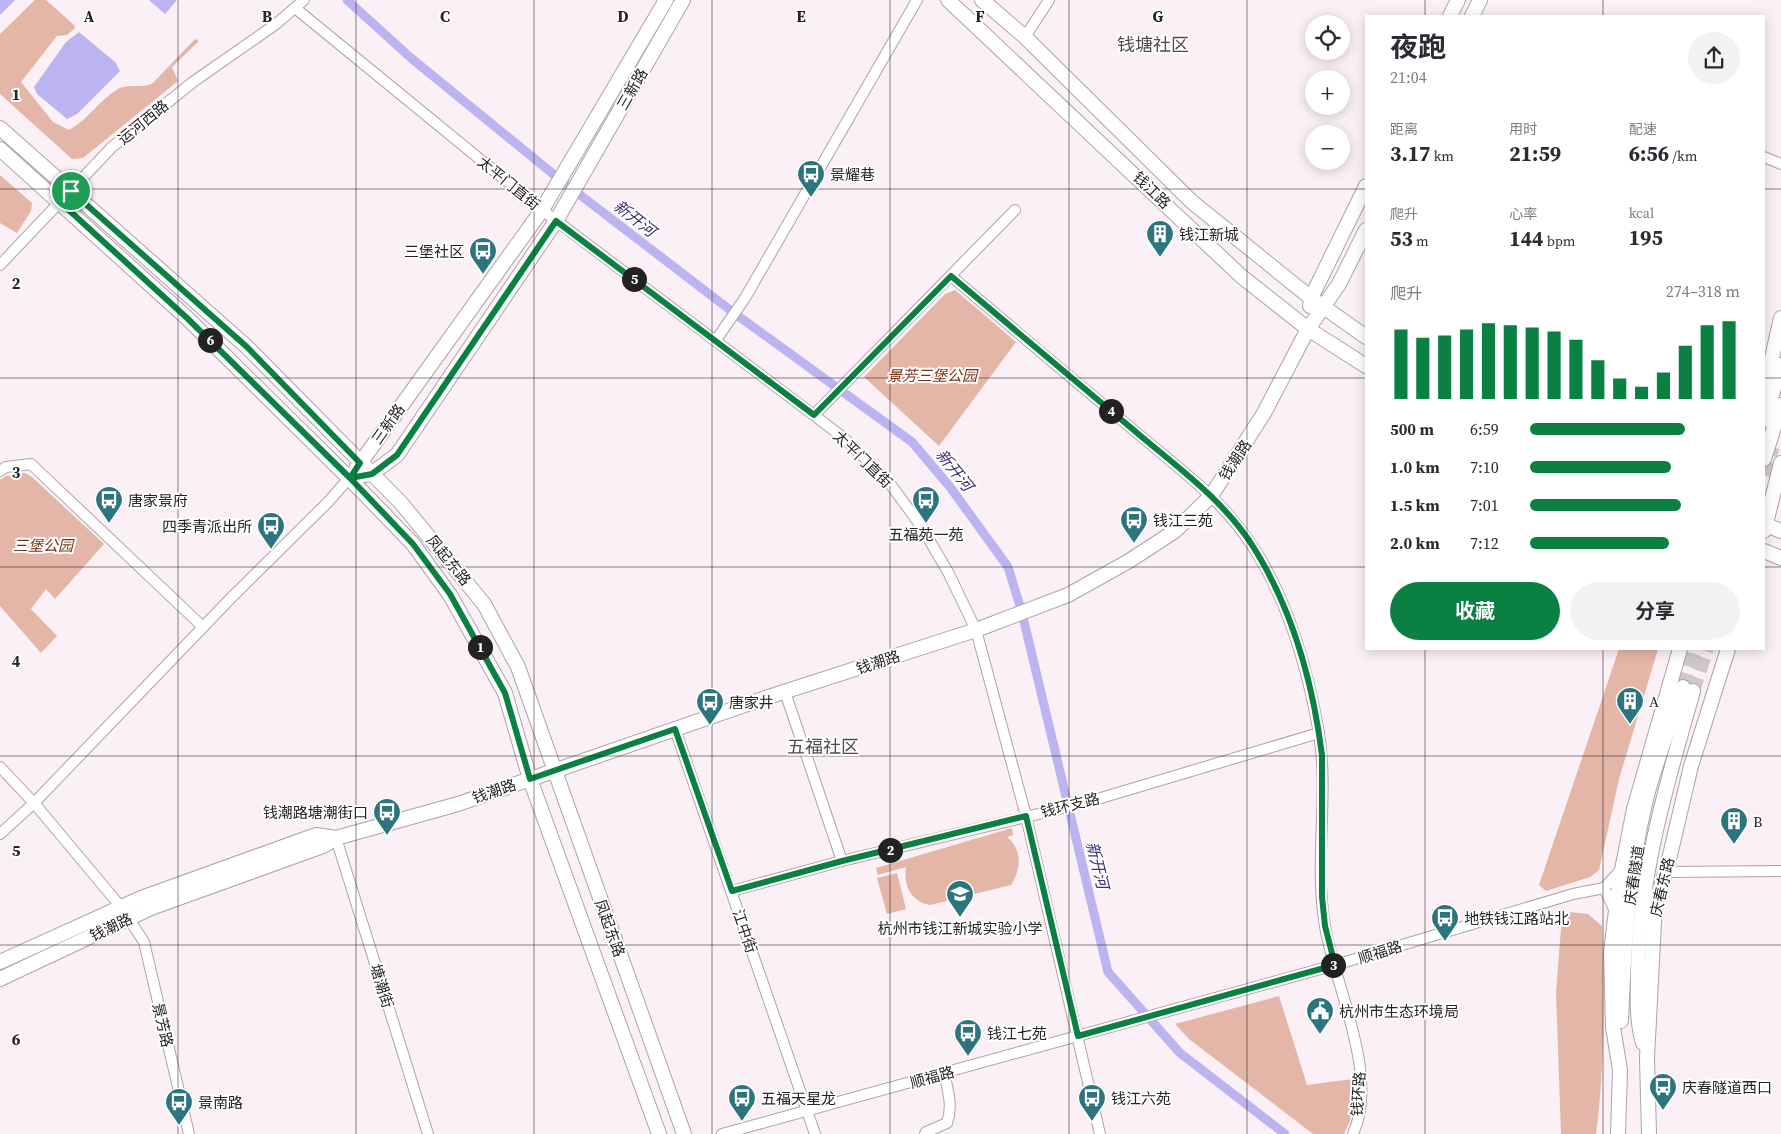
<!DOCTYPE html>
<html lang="zh">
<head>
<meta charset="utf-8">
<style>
  :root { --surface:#fff; --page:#f2f2f3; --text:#2b2b33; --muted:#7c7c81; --accent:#0b8043 }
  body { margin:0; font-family:"Source Serif 4","Noto Sans SC",serif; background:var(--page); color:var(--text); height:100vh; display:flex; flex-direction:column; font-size:19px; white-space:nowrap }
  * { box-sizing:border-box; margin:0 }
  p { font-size:16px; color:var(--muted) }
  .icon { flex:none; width:28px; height:28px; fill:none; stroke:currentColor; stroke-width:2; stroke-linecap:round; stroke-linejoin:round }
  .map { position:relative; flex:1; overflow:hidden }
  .panel { position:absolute; left:1365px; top:15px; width:400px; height:635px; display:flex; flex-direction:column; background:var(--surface); border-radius:0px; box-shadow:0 2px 12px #0003 }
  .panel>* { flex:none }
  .fabs { position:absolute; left:1305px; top:15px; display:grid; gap:10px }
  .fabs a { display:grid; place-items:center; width:45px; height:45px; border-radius:50%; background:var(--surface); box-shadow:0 2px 12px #0003; font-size:25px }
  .pin { position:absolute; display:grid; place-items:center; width:42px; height:42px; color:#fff; margin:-21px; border:2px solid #fff; border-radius:50%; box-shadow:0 1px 5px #0007 }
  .km { position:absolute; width:25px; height:25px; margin:-12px; border-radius:50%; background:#222; color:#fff; font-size:14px; line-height:25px; text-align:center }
  .round { display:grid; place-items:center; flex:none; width:52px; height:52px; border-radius:26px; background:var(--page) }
  .summary { display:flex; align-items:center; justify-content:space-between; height:85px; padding:0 25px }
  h1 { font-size:28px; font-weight:700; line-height:38px }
  .figures { display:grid; grid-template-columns:repeat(3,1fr); gap:8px; height:85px; padding:5px 25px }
  .figures div { display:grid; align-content:center }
  .figures b { font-size:21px; font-weight:700 }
  .figures small { font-size:14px; font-weight:400 }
  .figures p { font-size:14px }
  .chart { height:140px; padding:10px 25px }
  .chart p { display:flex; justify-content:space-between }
  .chart svg { width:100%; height:90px; margin-top:5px; stroke:var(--accent); stroke-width:6 }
  .cta { display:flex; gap:10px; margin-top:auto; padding:10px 25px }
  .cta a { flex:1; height:58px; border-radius:30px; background:var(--accent); color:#fff; font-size:20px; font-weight:700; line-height:58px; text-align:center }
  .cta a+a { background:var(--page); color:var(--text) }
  ul { padding:0 25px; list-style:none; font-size:16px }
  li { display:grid; grid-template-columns:80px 60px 1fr; align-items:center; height:38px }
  li i { height:12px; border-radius:6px; background:var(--accent) }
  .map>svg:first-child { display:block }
  .green { fill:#e3b6a7 }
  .water { fill:#bbb4f0 }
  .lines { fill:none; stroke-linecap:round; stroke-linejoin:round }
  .canal { stroke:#bbb4f0; stroke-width:9 }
  .major-tunnel { stroke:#d0c7cb; stroke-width:14; stroke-dasharray:14 7; stroke-linecap:butt }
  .minor-casing { stroke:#ada3a8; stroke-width:12 }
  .major-casing { stroke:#ada3a8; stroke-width:16 }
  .minor { stroke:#fff; stroke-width:10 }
  .major { stroke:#fff; stroke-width:14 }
  .route-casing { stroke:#fff; stroke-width:10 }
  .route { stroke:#0b8043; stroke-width:6 }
  .grid { fill:none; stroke:#262324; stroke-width:1; stroke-opacity:0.55 }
  .labels { text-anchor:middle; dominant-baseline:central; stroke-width:4; stroke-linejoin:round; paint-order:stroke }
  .street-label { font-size:15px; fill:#262324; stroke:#fff }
  .poi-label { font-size:15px; fill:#262324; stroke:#fff; text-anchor:start }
  .park-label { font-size:15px; font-style:italic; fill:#7d3013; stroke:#fff }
  .water-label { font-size:16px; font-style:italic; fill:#3f3076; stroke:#fff }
  .quarter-label { font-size:18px; fill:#514a4e; stroke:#fff }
  .grid-label { font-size:16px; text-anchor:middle; font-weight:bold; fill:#262324; stroke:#fff; stroke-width:4; stroke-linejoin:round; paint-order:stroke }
</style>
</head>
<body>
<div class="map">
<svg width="1781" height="1134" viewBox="0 0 1781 1134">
  <rect width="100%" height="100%" fill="#faf0f5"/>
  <g class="green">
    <path d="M 35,0 L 46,0 L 74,25 L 75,28 L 67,35 L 57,36 L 21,82 L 53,122 L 69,130 C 88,120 99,100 118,89 C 129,83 142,89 153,83 L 195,39 L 199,41 L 172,67 L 178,81 L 83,158 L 72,159 L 0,94 L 0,34 Z"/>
    <path d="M 0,175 L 32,203 L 31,211 L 17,233 L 0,223 Z"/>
    <path d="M 955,290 L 1016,342 L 939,446 L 864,377 L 945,294 Z"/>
    <path d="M 25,473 L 32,477 L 104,544 L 55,599 L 46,589 L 31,609 L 57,636 L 41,653 L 0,606 L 0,480 L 6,476 Z"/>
    <path d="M 1619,649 L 1658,649 L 1619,779 L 1599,870 L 1590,877 L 1546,891 L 1539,885 Z"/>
    <path d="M 1012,828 L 1013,835 L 1007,837 C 1023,850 1021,869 1011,885 L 930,905 C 911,902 903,885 906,867 L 878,875 L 876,868 Z"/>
    <path d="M 897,873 L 906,909 L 887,914 L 877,878 Z"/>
    <path d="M 1569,912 L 1588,914 L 1602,926 C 1604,995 1605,1066 1596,1134 L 1561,1134 L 1556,993 L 1562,915 Z"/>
    <path d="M 1279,996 L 1307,1085 L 1353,1079 L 1350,1121 L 1344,1134 L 1313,1134 L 1189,1039 L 1175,1024 Z"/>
  </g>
  <g class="water">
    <path d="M 0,0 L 15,0 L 0,15 Z"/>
    <path d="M 149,0 L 177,0 L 165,14 Z"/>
    <path d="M 79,32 L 115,62 L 120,71 L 77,114 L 67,119 L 37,94 L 34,87 L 66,42 Z"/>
  </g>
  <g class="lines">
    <path class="canal" d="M 347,0 L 411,58 L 558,178 L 734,313 L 912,442 L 950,487 L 1008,567 L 1021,609 L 1108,972 L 1180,1053 L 1285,1134"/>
    <g class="major-tunnel">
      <path d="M 1773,415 L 1781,392"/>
      <path d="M 1764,475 L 1773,447"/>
      <path d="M 1683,687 L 1695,649"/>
      <path d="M 1693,691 L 1707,649"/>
    </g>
    <defs>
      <g id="minor">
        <path d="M 295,8 L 542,210 L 844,438 L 888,481 L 921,526 L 948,572 L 976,630 L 1026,816 L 1100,1134"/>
        <path d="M 1025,37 L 1049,0"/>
        <path d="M 1764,157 L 1781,164"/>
        <path d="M 0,265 L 112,147 L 193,82 L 276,24 L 304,0"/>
        <path d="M 951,276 C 1010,326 1070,377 1130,427 C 1173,464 1222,498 1253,547 C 1288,600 1308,671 1319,733 C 1329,796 1314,862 1325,926 C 1335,987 1380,1075 1353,1134"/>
        <path d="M 716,340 L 745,298 L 917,0"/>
        <path d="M 814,415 L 1015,210"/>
        <path d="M 0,471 L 6,467 L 31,464 L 203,627"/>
        <path d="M 785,692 L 842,861"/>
        <path d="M 675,729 L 815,1134"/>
        <path d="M 0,767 L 34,803 L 121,907 L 144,942 L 189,1134"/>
        <path d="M 0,834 L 34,803 L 231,598 L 329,501 L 349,478"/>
        <path d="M 336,838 L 428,1134"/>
        <path d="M 1666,872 L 1781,871"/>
        <path d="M 1604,888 L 1616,913"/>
        <path d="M 1604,888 L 1622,869"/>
        <path d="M 732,891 L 842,861 L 1084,803 L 1319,733"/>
        <path d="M 722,1134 L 1335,965 L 1573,894 L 1604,888"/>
        <path d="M 925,1134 L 926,1132 L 947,1123 C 953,1106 948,1091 944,1073"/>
      </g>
      <g id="major">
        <path d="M 948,0 L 1241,276 L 1308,329 L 1366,366"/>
        <path d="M 982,0 L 1025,37 L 1192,202 L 1311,298 L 1366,337"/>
        <path d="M 1450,16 L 1458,0"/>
        <path d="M 1472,16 L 1480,0"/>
        <path d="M 0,128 L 247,347 L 401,503 L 484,604 L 518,667 L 684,1134"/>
        <path d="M 0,149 L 187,318 L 349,478 L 413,544 L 450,595 L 505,693 L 530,779 L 659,1134"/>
        <path d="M 1310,306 L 1311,298 L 1366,186"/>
        <path d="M 1764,393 L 1781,318"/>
        <path d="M 1764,420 L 1781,365"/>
        <path d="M 1764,459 L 1781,405"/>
        <path d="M 356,469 L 542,210 L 666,0"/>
        <path d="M 363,475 L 371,474 L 397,455 L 556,221 L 683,0"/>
        <path d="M 1764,524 L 1781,531"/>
        <path d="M 1764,531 L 1781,463"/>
        <path d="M 1764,551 L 1781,558"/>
        <path d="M 0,962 L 141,898 L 316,835 L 336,838"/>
        <path d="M 0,979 L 151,908 L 323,846 L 336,838 L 458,804 L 768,697 L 976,630 L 1068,595 L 1129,561 L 1175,531 L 1211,496 L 1264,413 L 1308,329 L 1339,284 L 1366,230"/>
        <path d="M 1621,1021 C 1624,944 1629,863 1649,788 C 1659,754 1671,720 1683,687"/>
        <path d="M 1643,1043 C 1636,1019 1638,996 1638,971 C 1639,875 1667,783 1693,691"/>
        <path d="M 1618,1134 L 1620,1070 L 1613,1027 L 1611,952 L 1619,885 L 1634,809 L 1680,649"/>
        <path d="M 1649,1134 L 1647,1058 L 1655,903 L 1666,872 L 1691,766 L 1728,649"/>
      </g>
    </defs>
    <use href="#minor" class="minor-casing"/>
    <use href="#major" class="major-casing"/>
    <use href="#minor" class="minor"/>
    <use href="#major" class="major"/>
  </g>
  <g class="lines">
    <defs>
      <path id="route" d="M 71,191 L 247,347 L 360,463 L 350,478 L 413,544 L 450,594 L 505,693 L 530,779 L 675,729 L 732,891 L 842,861 L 1026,816 L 1078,1036 L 1335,965 L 1325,926 L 1322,897 L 1322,755 C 1313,684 1292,609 1254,548 C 1225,501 1177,467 1136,432 C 1074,380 1012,328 951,276 L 814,415 L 556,221 L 397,455 L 372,474 L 350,478 L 187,318 L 60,202 L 71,191"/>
    </defs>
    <use href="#route" class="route-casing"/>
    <use href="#route" class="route"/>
  </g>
  <path class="grid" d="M 178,0 L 178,1134M 356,0 L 356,1134M 534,0 L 534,1134M 712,0 L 712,1134M 890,0 L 890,1134M 1069,0 L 1069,1134M 1247,0 L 1247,1134M 1425,0 L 1425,16M 1603,0 L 1603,16M 0,189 L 1366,189M 1764,189 L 1781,189M 0,378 L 1366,378M 1764,378 L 1781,378M 0,567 L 1366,567M 1764,567 L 1781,567M 1425,649 L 1425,1134M 1603,649 L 1603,1134M 0,756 L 1781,756M 0,945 L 1781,945"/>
  <defs>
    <symbol id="bus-pin" viewBox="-11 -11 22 30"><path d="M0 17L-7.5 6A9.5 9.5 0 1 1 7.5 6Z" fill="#2d757e" stroke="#fff"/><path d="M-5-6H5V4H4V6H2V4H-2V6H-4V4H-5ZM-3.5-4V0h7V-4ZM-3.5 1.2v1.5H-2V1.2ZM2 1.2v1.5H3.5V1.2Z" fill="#fff"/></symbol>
    <symbol id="building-pin" viewBox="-11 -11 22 30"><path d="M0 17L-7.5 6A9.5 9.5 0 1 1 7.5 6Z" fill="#2d757e" stroke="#fff"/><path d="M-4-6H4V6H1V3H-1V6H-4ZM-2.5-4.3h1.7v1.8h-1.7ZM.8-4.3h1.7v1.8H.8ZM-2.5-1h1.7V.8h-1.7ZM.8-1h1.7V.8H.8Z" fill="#fff"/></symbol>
    <symbol id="school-pin" viewBox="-11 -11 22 30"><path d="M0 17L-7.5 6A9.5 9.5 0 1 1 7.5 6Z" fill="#2d757e" stroke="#fff"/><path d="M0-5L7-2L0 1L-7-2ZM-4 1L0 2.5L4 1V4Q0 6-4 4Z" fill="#fff"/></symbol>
    <symbol id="civic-pin" viewBox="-11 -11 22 30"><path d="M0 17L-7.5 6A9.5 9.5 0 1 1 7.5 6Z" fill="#2d757e" stroke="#fff"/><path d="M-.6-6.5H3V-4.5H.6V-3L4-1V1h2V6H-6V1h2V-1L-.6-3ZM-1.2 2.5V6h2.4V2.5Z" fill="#fff"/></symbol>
  </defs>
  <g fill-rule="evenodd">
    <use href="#bus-pin" x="795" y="158" width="32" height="43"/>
    <use href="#building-pin" x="1144" y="218" width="32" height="43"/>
    <use href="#bus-pin" x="467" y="235" width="32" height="43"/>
    <use href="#bus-pin" x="93" y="484" width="32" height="43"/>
    <use href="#bus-pin" x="910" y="484" width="32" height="43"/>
    <use href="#bus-pin" x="1118" y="504" width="32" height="43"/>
    <use href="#bus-pin" x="255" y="510" width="32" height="43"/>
    <use href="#building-pin" x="1614" y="685" width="32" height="43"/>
    <use href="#bus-pin" x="694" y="686" width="32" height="43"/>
    <use href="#bus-pin" x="371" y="796" width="32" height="43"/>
    <use href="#building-pin" x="1718" y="805" width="32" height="43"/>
    <use href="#school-pin" x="944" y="878" width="32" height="43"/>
    <use href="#bus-pin" x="1429" y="902" width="32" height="43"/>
    <use href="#civic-pin" x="1304" y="995" width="32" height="43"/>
    <use href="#bus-pin" x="952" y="1017" width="32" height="43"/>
    <use href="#bus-pin" x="1647" y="1071" width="32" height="43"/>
    <use href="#bus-pin" x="726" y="1082" width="32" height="43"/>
    <use href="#bus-pin" x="1076" y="1082" width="32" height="43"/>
    <use href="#bus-pin" x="163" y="1086" width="32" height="43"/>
  </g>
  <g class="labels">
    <g class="street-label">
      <text transform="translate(632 89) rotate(-60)">三新路</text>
      <text transform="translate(143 122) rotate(-39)">运河西路</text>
      <text transform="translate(509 183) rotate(39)">太平门直街</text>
      <text transform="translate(1152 190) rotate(44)">钱江路</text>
      <text transform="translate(388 424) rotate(-55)">三新路</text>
      <text transform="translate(863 459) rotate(44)">太平门直街</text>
      <text transform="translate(1235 460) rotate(-57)">钱潮路</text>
      <text transform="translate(449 560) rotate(51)">凤起东路</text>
      <text transform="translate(878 662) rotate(-18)">钱潮路</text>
      <text transform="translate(494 791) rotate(-19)">钱潮路</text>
      <text transform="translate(1070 805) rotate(-14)">钱环支路</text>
      <text transform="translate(1634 875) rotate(-81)">庆春隧道</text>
      <text transform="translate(1662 887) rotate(-77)">庆春东路</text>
      <text transform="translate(111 927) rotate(-25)">钱潮路</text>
      <text transform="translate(610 928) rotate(70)">凤起东路</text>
      <text transform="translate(745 931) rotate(71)">江中街</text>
      <text transform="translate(1380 952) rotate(-17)">顺福路</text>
      <text transform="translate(382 986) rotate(73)">塘潮街</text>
      <text transform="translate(163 1025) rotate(77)">景芳路</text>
      <text transform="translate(932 1077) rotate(-15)">顺福路</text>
      <text transform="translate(1358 1094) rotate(-86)">钱环路</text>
    </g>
    <g class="poi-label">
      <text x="830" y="174">景耀巷</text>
      <text x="1179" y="234">钱江新城</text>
      <text x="464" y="251" text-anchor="end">三堡社区</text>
      <text x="128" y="500">唐家景府</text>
      <text x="1153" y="520">钱江三苑</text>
      <text x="252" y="526" text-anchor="end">四季青派出所</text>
      <text x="926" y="534" text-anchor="middle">五福苑一苑</text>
      <text x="1649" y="701">A</text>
      <text x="729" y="702">唐家井</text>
      <text x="368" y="812" text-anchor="end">钱潮路塘潮街口</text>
      <text x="1753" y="821">B</text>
      <text x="1464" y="918">地铁钱江路站北</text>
      <text x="960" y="928" text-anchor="middle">杭州市钱江新城实验小学</text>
      <text x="1339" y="1011">杭州市生态环境局</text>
      <text x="987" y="1033">钱江七苑</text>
      <text x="1682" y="1087">庆春隧道西口</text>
      <text x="761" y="1098">五福天星龙</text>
      <text x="1111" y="1098">钱江六苑</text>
      <text x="198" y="1102">景南路</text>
    </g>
    <g class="park-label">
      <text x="932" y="375">景芳三堡公园</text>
      <text x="43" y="545">三堡公园</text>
    </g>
    <g class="water-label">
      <text transform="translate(635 218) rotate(38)">新开河</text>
      <text transform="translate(955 470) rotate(51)">新开河</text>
      <text transform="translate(1098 865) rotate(76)">新开河</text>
    </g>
    <g class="quarter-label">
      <text x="1153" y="44">钱塘社区</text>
      <text x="823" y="746">五福社区</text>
    </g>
  </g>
  <g class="grid-label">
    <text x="89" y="22">A</text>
    <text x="267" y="22">B</text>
    <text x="445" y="22">C</text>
    <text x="623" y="22">D</text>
    <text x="801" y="22">E</text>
    <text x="980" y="22">F</text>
    <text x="1158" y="22">G</text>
    <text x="16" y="100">1</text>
    <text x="16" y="289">2</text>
    <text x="16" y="478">3</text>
    <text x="16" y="667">4</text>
    <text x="16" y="856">5</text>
    <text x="16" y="1045">6</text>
  </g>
</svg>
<div class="fabs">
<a><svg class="icon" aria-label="locate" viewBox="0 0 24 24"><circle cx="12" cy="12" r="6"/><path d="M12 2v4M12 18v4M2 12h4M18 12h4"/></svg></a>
<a>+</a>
<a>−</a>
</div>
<div class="pin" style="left:71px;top:191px;background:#1e9e55"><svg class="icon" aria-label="arrive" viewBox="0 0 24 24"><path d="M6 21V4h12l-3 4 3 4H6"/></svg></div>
<b class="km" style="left:480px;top:647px">1</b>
<b class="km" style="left:890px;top:850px">2</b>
<b class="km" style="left:1333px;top:965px">3</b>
<b class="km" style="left:1111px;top:411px">4</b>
<b class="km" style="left:634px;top:279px">5</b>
<b class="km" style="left:210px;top:340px">6</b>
<section class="panel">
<div class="summary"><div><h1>夜跑</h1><p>21:04</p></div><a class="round"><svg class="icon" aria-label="share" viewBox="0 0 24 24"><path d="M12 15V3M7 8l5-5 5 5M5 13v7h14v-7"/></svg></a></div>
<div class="figures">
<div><p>距离</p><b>3.17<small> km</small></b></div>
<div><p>用时</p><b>21:59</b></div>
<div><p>配速</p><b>6:56<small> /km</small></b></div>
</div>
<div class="figures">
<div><p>爬升</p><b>53<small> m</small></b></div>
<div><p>心率</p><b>144<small> bpm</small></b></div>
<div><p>kcal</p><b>195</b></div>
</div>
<div class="chart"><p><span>爬升</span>274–318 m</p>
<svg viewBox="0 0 160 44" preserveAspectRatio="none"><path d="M5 44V10M15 44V14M25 44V13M35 44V10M45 44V7M55 44V8M65 44V9M75 44V11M85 44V15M95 44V25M105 44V34M115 44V38M125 44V31M135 44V18M145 44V8M155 44V6"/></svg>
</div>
<ul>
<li><b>500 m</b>6:59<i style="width:74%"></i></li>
<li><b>1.0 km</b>7:10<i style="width:67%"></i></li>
<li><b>1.5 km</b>7:01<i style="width:72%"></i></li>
<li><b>2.0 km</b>7:12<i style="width:66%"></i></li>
</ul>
<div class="cta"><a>收藏</a><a>分享</a></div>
</section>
</div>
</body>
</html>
